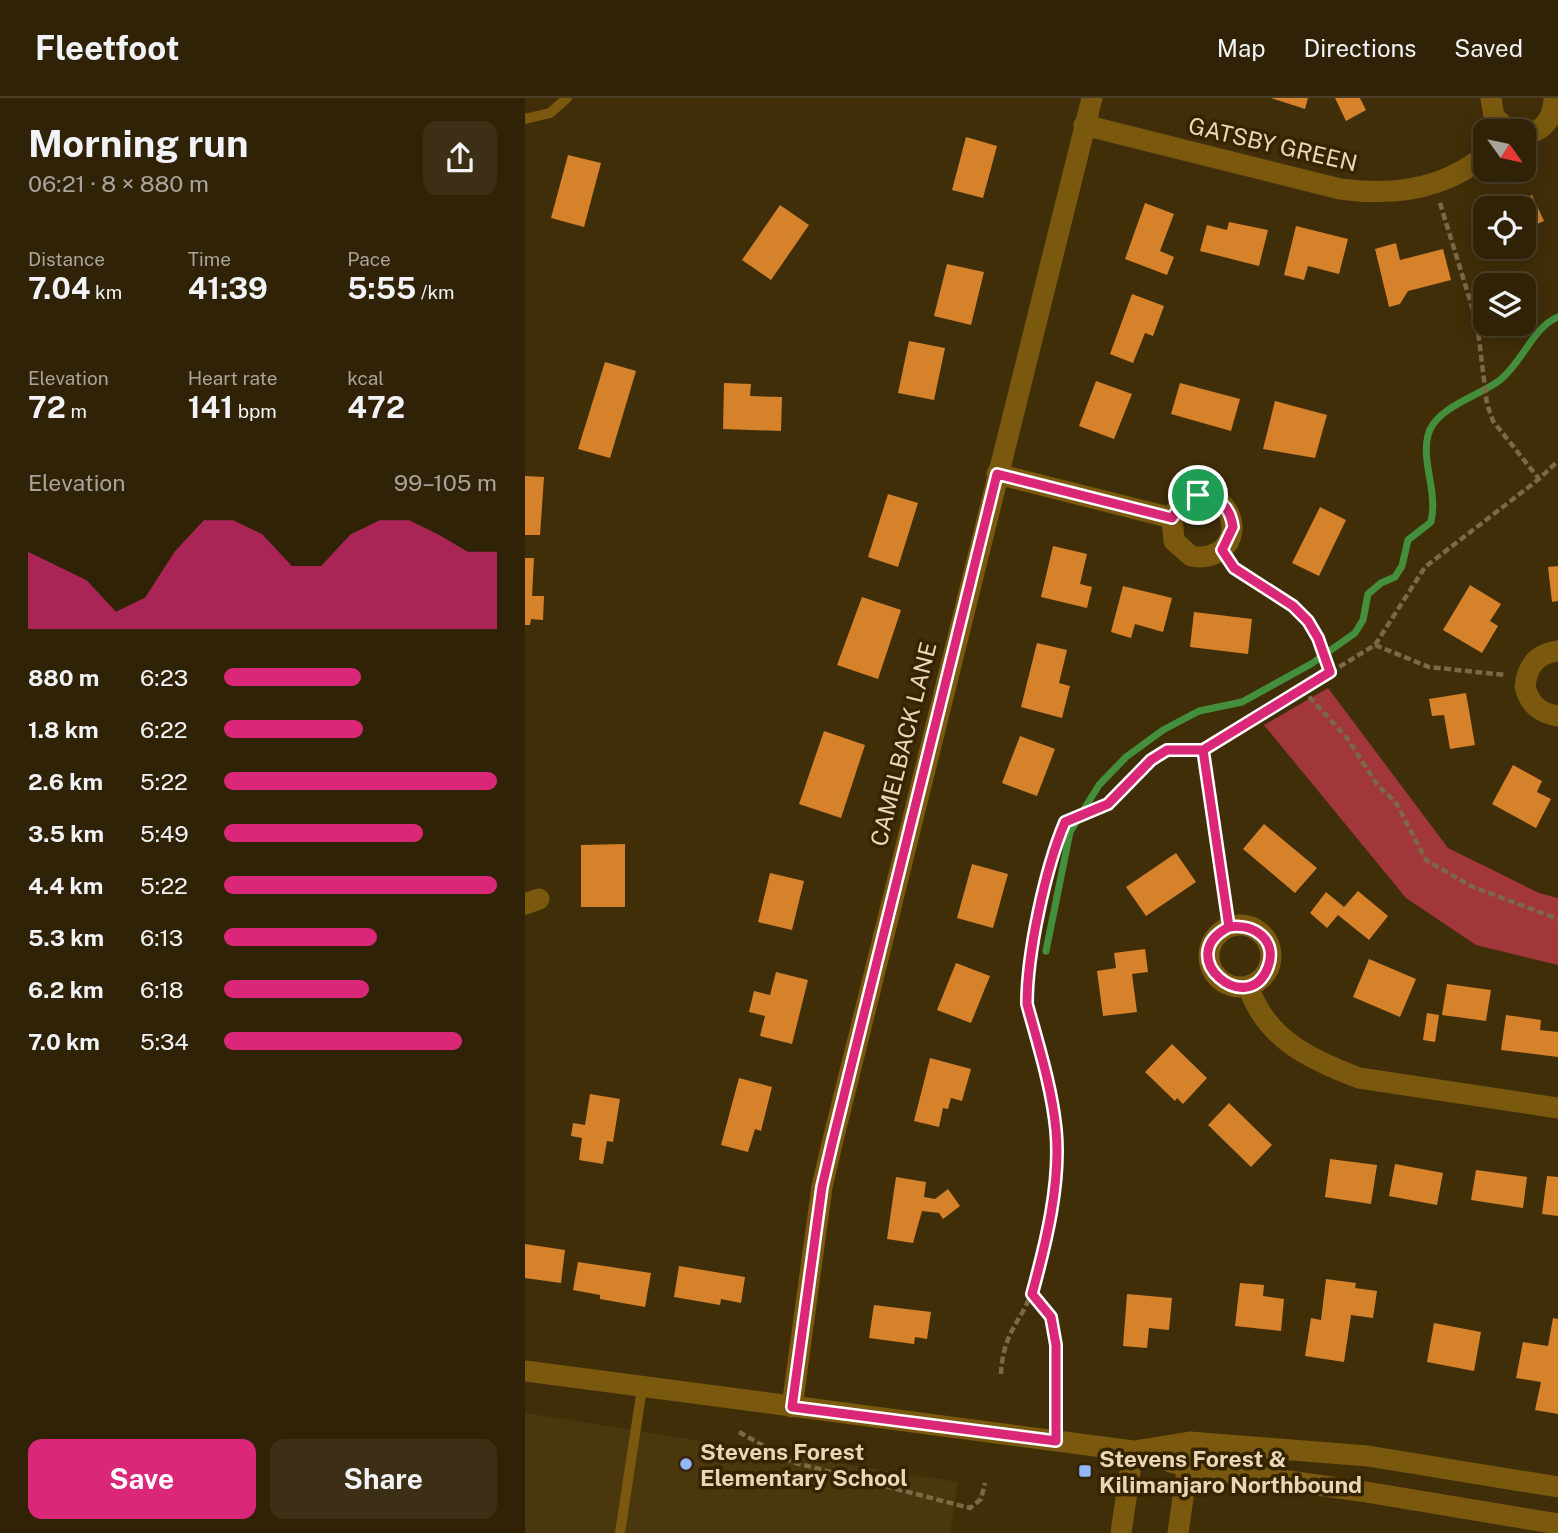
<!DOCTYPE html>
<html lang="en">
<head>
<meta charset="utf-8">
<style>
  :root { --surface:#302207; --page:#3c2f15; --text:#f1f3f6; --muted:#a8a49b; --line:#4b3f28; --accent:#db2777 }
  body { margin:0; font-family:"Public Sans",sans-serif; background:var(--page); color:var(--text); height:100vh; display:flex; flex-direction:column; font-size:26px; white-space:nowrap }
  * { box-sizing:border-box; margin:0 }
  p { font-size:23px; color:var(--muted) }
  .icon { flex:none; width:38px; height:38px; fill:none; stroke:currentColor; stroke-width:2; stroke-linecap:round; stroke-linejoin:round }
  .map { position:relative; flex:1; overflow:hidden }
  .panel { display:flex; flex-direction:column; background:var(--surface); width:525px }
  .panel>* { flex:none }
  .needle { width:46px; rotate:123deg }
  .buttons { position:absolute; left:948px; top:21px; display:grid; gap:14px }
  .buttons a { display:grid; place-items:center; width:63px; height:63px; border-radius:14px; background:var(--surface); box-shadow:0 4px 18px #0003,0 0 0 2px var(--line); font-size:35px }
  .pin { position:absolute; display:grid; place-items:center; width:60px; height:60px; color:#fff; margin:-30px; border:4px solid #fff; border-radius:50%; box-shadow:0 2px 7px #0007 }
  .round { display:grid; place-items:center; flex:none; width:74px; height:74px; border-radius:14px; background:var(--page) }
  .headline { display:flex; align-items:center; justify-content:space-between; height:119px; padding:0 28px }
  h1 { font-size:38px; font-weight:700; line-height:52px }
  .metrics { display:grid; grid-template-columns:repeat(3,1fr); gap:10px; height:119px; padding:7px 28px }
  .metrics div { display:grid; align-content:center }
  .metrics b { font-size:30px; font-weight:700 }
  .metrics small { font-size:19px; font-weight:400 }
  .metrics p { font-size:19px }
  .chart { height:196px; padding:14px 28px }
  .chart p { display:flex; justify-content:space-between }
  .chart svg { width:100%; height:126px; margin-top:7px; fill:var(--accent); opacity:.7 }
  .button { display:flex; gap:14px; margin-top:auto; padding:14px 28px }
  .button a { flex:1; height:80px; border-radius:14px; background:var(--accent); color:#fff; font-size:28px; font-weight:700; line-height:80px; text-align:center }
  .button a+a { background:var(--page); color:var(--text) }
  ul { padding:0 28px; list-style:none; font-size:23px }
  li { display:grid; grid-template-columns:112px 84px 1fr; align-items:center; height:52px }
  li i { height:18px; border-radius:9px; background:var(--accent) }
  header { display:flex; align-items:center; gap:42px; box-sizing:border-box; height:98px; padding:0 35px; background:var(--surface); border-bottom:2px solid var(--line) }
  header strong { font-size:33px }
  nav { display:flex; gap:38px; margin-inline-start:auto; font-size:24px }
  main { display:flex; flex:1; min-height:0 }
  .map>svg:first-child { display:block }
  .built { fill:#4b370d }
  .forest { fill:#a1373b }
  .lines { fill:none; stroke-linecap:round; stroke-linejoin:round }
  .stream { stroke:#448f3c; stroke-width:7 }
  .building { fill:#d5822b }
  .path { stroke:#7b6945; stroke-width:4.5; stroke-dasharray:7 3.5; stroke-linecap:butt }
  .lane { stroke:#7a590e; stroke-width:10 }
  .street { stroke:#7a590e; stroke-width:21 }
  .secondary { stroke:#7a590e; stroke-width:21 }
  .route-casing { stroke:#fff; stroke-width:14 }
  .route { stroke:#db2777; stroke-width:9 }
  .poi-dot { fill:#91b8fd; stroke:#362400; stroke-width:2.5 }
  .labels { text-anchor:middle; dominant-baseline:central; stroke-width:7; stroke-linejoin:round; paint-order:stroke }
  .street-label { font-size:23px; fill:#ead7b7; stroke:#362400 }
  .poi-label { font-size:23px; font-weight:bold; fill:#ead7b7; stroke:#362400; text-anchor:start }
</style>
</head>
<body>
<header>
<strong>Fleetfoot</strong>
<nav><a>Map</a><a>Directions</a><a>Saved</a></nav>
</header>
<main>
<section class="panel">
<div class="headline"><div><h1>Morning run</h1><p>06:21 · 8 × 880 m</p></div><a class="round"><svg class="icon" aria-label="share" viewBox="0 0 24 24"><path d="M12 15V3M7 8l5-5 5 5M5 13v7h14v-7"/></svg></a></div>
<div class="metrics">
<div><p>Distance</p><b>7.04<small> km</small></b></div>
<div><p>Time</p><b>41:39</b></div>
<div><p>Pace</p><b>5:55<small> /km</small></b></div>
</div>
<div class="metrics">
<div><p>Elevation</p><b>72<small> m</small></b></div>
<div><p>Heart rate</p><b>141<small> bpm</small></b></div>
<div><p>kcal</p><b>472</b></div>
</div>
<div class="chart"><p><span>Elevation</span>99–105 m</p>
<svg viewBox="0 0 160 44" preserveAspectRatio="none"><path d="M0 44V17L10 22L20 27L30 38L40 33L50 17L60 6L70 6L80 11L90 22L100 22L110 11L120 6L130 6L140 11L150 17L160 17V44z"/></svg>
</div>
<ul>
<li><b>880 m</b>6:23<i style="width:50%"></i></li>
<li><b>1.8 km</b>6:22<i style="width:51%"></i></li>
<li><b>2.6 km</b>5:22<i style="width:100%"></i></li>
<li><b>3.5 km</b>5:49<i style="width:73%"></i></li>
<li><b>4.4 km</b>5:22<i style="width:100%"></i></li>
<li><b>5.3 km</b>6:13<i style="width:56%"></i></li>
<li><b>6.2 km</b>6:18<i style="width:53%"></i></li>
<li><b>7.0 km</b>5:34<i style="width:87%"></i></li>
</ul>
<div class="button"><a>Save</a><a>Share</a></div>
</section>
<div class="map">
<svg width="1033" height="1435" viewBox="0 0 1033 1435">
  <rect width="100%" height="100%" fill="#402e09"/>
  <path class="built" d="M 0,1315 L 433,1384 L 425,1435 L 0,1435 Z"/>
  <path class="forest" d="M 803,590 L 923,750 L 1014,795 L 1033,800 L 1033,867 L 951,847 L 881,800 L 739,627 Z"/>
  <g class="lines">
    <path class="stream" d="M 521,853 L 545,734 L 574,687 L 601,659 L 638,632 L 674,613 L 717,604 L 786,566 L 830,535 L 838,522 L 843,496 L 856,485 L 870,479 L 877,468 L 883,442 L 906,424 C 913,392 896,365 903,337 C 910,309 955,298 975,282 C 998,264 1007,230 1033,219"/>
  </g>
  <g class="building">
    <path d="M 746,0 L 783,0 L 780,11 Z"/>
    <path d="M 810,0 L 835,0 L 841,12 L 821,23 Z"/>
    <path d="M 441,39 L 472,48 L 458,100 L 427,92 Z"/>
    <path d="M 43,57 L 76,65 L 59,129 L 26,120 Z"/>
    <path d="M 1007,97 L 1019,123 L 1010,127 L 1007,119 L 999,122 L 999,110 L 977,110 Z"/>
    <path d="M 620,105 L 649,116 L 635,153 L 649,159 L 642,177 L 600,161 Z"/>
    <path d="M 255,107 L 284,127 L 246,182 L 217,162 Z"/>
    <path d="M 961,117 L 961,145 L 949,123 Z"/>
    <path d="M 704,124 L 743,132 L 734,168 L 675,153 L 682,127 L 702,132 Z"/>
    <path d="M 771,128 L 823,141 L 814,176 L 783,168 L 779,182 L 759,177 Z"/>
    <path d="M 871,145 L 875,162 L 918,151 L 926,182 L 883,193 L 875,206 L 864,209 L 850,151 Z"/>
    <path d="M 422,166 L 459,174 L 446,227 L 409,218 Z"/>
    <path d="M 607,196 L 639,208 L 628,238 L 620,235 L 608,265 L 585,256 Z"/>
    <path d="M 384,243 L 420,250 L 409,302 L 373,295 Z"/>
    <path d="M 80,264 L 111,273 L 85,360 L 53,351 Z"/>
    <path d="M 571,283 L 607,296 L 589,341 L 554,328 Z"/>
    <path d="M 199,285 L 226,286 L 225,298 L 257,299 L 256,333 L 198,331 Z"/>
    <path d="M 655,285 L 715,301 L 706,333 L 646,316 Z"/>
    <path d="M 750,303 L 802,317 L 790,360 L 738,351 Z"/>
    <path d="M 0,378 L 19,379 L 15,437 L 0,437 Z"/>
    <path d="M 363,396 L 393,405 L 373,469 L 343,459 Z"/>
    <path d="M 795,409 L 821,422 L 794,478 L 767,465 Z"/>
    <path d="M 528,448 L 562,456 L 555,486 L 567,489 L 562,510 L 516,499 Z"/>
    <path d="M 0,460 L 9,460 L 7,498 L 19,498 L 18,522 L 6,521 L 5,527 L 0,527 Z"/>
    <path d="M 1033,468 L 1033,503 L 1027,504 L 1023,469 Z"/>
    <path d="M 945,487 L 976,506 L 965,523 L 973,528 L 957,555 L 918,532 Z"/>
    <path d="M 598,488 L 647,500 L 638,534 L 610,526 L 606,540 L 586,534 Z"/>
    <path d="M 337,499 L 376,512 L 353,581 L 312,567 Z"/>
    <path d="M 669,514 L 727,521 L 723,556 L 665,549 Z"/>
    <path d="M 512,545 L 542,552 L 534,585 L 545,588 L 537,620 L 496,609 Z"/>
    <path d="M 941,595 L 950,647 L 925,651 L 919,617 L 907,618 L 904,601 Z"/>
    <path d="M 299,633 L 340,647 L 316,720 L 274,706 Z"/>
    <path d="M 495,638 L 530,651 L 512,698 L 477,685 Z"/>
    <path d="M 988,667 L 1017,683 L 1012,694 L 1026,701 L 1011,730 L 967,706 Z"/>
    <path d="M 739,726 L 792,770 L 770,795 L 718,751 Z"/>
    <path d="M 100,746 L 100,809 L 56,809 L 56,747 Z"/>
    <path d="M 651,755 L 671,784 L 621,818 L 601,789 Z"/>
    <path d="M 447,766 L 483,776 L 468,830 L 432,820 Z"/>
    <path d="M 245,775 L 279,783 L 267,832 L 233,824 Z"/>
    <path d="M 833,793 L 863,818 L 844,842 L 813,817 L 802,830 L 785,815 L 801,794 L 819,809 Z"/>
    <path d="M 620,851 L 623,874 L 607,876 L 612,914 L 578,918 L 572,873 L 591,870 L 589,855 Z"/>
    <path d="M 844,861 L 891,881 L 875,919 L 828,899 Z"/>
    <path d="M 431,865 L 465,878 L 446,925 L 412,912 Z"/>
    <path d="M 251,874 L 283,882 L 267,946 L 235,938 L 240,918 L 224,914 L 229,893 L 245,897 Z"/>
    <path d="M 922,886 L 966,892 L 961,923 L 917,917 Z"/>
    <path d="M 902,915 L 914,917 L 910,944 L 898,942 Z"/>
    <path d="M 981,917 L 1016,922 L 1015,932 L 1033,934 L 1033,959 L 976,952 Z"/>
    <path d="M 647,946 L 682,980 L 658,1006 L 652,1000 L 650,1003 L 620,974 Z"/>
    <path d="M 405,960 L 446,971 L 437,1003 L 426,1000 L 423,1011 L 418,1010 L 414,1029 L 389,1023 Z"/>
    <path d="M 214,980 L 247,989 L 236,1033 L 230,1031 L 223,1054 L 196,1047 Z"/>
    <path d="M 65,996 L 95,1001 L 88,1044 L 82,1043 L 78,1066 L 54,1062 L 57,1040 L 46,1038 L 48,1025 L 60,1027 Z"/>
    <path d="M 704,1005 L 747,1047 L 726,1069 L 683,1027 Z"/>
    <path d="M 805,1061 L 852,1067 L 846,1106 L 800,1099 Z"/>
    <path d="M 870,1066 L 918,1075 L 912,1107 L 864,1098 Z"/>
    <path d="M 951,1072 L 1002,1079 L 998,1110 L 946,1102 Z"/>
    <path d="M 1022,1078 L 1033,1079 L 1033,1118 L 1017,1116 Z"/>
    <path d="M 371,1079 L 401,1084 L 399,1099 L 410,1101 L 423,1091 L 435,1108 L 418,1121 L 414,1115 L 397,1113 L 388,1145 L 362,1141 Z"/>
    <path d="M 0,1146 L 40,1152 L 36,1185 L 0,1180 Z"/>
    <path d="M 53,1164 L 126,1175 L 120,1209 L 75,1201 L 75,1197 L 48,1192 Z"/>
    <path d="M 154,1168 L 220,1179 L 216,1205 L 196,1201 L 195,1207 L 149,1199 Z"/>
    <path d="M 801,1181 L 831,1185 L 830,1190 L 852,1193 L 848,1220 L 826,1217 L 819,1264 L 780,1258 L 786,1220 L 796,1222 Z"/>
    <path d="M 715,1185 L 739,1187 L 738,1198 L 759,1201 L 756,1233 L 710,1228 Z"/>
    <path d="M 602,1196 L 647,1200 L 644,1232 L 624,1230 L 622,1250 L 598,1248 Z"/>
    <path d="M 349,1207 L 406,1214 L 402,1241 L 390,1239 L 389,1246 L 344,1240 Z"/>
    <path d="M 1028,1220 L 1033,1221 L 1033,1316 L 1010,1312 L 1016,1284 L 991,1280 L 998,1244 L 1023,1248 Z"/>
    <path d="M 909,1225 L 956,1234 L 949,1273 L 902,1264 Z"/>
  </g>
  <g class="lines">
    <g class="path">
      <path d="M 915,105 L 952,225 L 962,306 L 968,323 L 1014,381"/>
      <path d="M 708,468 C 717,476 729,482 740,489 C 779,515 790,530 805,574"/>
      <path d="M 850,547 L 904,569 L 980,577"/>
      <path d="M 777,591 L 822,640 L 853,688 L 870,703 L 901,762 L 946,788 L 1033,821"/>
      <path d="M 678,652 L 704,829"/>
      <path d="M 507,1196 L 526,1219 L 531,1247 L 531,1321"/>
      <path d="M 476,1276 C 478,1230 500,1222 509,1186 C 522,1139 536,1081 531,1032 C 527,990 513,946 502,906 C 503,855 520,771 540,724 L 584,706 L 626,662 L 642,652 L 678,652 L 850,547 L 900,469 L 1014,381 L 1033,363"/>
      <path d="M 214,1334 L 267,1364 L 445,1410 L 456,1401 L 460,1385"/>
    </g>
    <g class="lane">
      <path d="M 0,21 L 25,15 L 42,0"/>
      <path d="M 95,1435 L 117,1290"/>
    </g>
    <g class="street">
      <path d="M 966,0 L 969,19 L 985,33"/>
      <path d="M 559,27 L 815,91 C 867,98 920,92 961,56"/>
      <path d="M 999,36 C 1019,34 1029,19 1029,0"/>
      <path d="M 472,376 L 647,420 C 655,402 666,396 686,398 C 723,418 708,466 666,458 L 649,443 L 647,420"/>
      <path d="M 1033,553 C 1011,556 1002,568 1000,589 C 1005,607 1015,615 1033,618"/>
      <path d="M 0,806 L 14,801"/>
      <circle cx="715" cy="858" r="31"/>
      <path d="M 723,888 C 741,941 784,961 834,980 L 1033,1010"/>
      <path d="M 267,1309 L 297,1089 L 307,1046 L 567,0"/>
    </g>
    <g class="secondary">
      <path d="M 0,1273 L 608,1353 L 663,1369 L 835,1393 L 1033,1426"/>
      <path d="M 615,1352 L 665,1344 L 843,1358 L 1033,1389"/>
      <path d="M 596,1435 L 608,1353"/>
      <path d="M 653,1435 L 664,1357"/>
    </g>
  </g>
  <g class="lines">
    <defs>
      <path id="route" d="M 673,397 L 658,404 L 647,420 L 472,376 L 307,1046 L 297,1089 L 267,1309 L 531,1343 L 531,1247 L 526,1219 L 507,1196 C 521,1145 536,1085 531,1032 C 527,990 513,946 502,906 C 502,856 520,771 540,724 L 583,706 L 626,662 L 642,652 L 678,652 L 704,829 C 646,858 723,922 743,869 C 753,842 729,825 704,829 L 678,652 L 805,574 L 793,540 L 783,523 L 768,508 L 709,470 L 697,452 L 708,429 C 705,408 694,399 673,397"/>
    </defs>
    <use href="#route" class="route-casing"/>
    <use href="#route" class="route"/>
  </g>
  <g class="poi-dot">
    <circle cx="161" cy="1366" r="7"/>
    <rect x="553" y="1366" width="14" height="14" rx="3.5"/>
  </g>
  <g class="labels">
    <g class="street-label">
      <text transform="translate(748 46) rotate(13)">GATSBY GREEN</text>
      <text transform="translate(378 646) rotate(-76)">CAMELBACK LANE</text>
    </g>
    <g class="poi-label">
      <text x="175" y="1353">Stevens Forest<tspan x="175" dy="26">Elementary School</tspan></text>
      <text x="574" y="1360">Stevens Forest &amp;<tspan x="574" dy="26">Kilimanjaro Northbound</tspan></text>
    </g>
  </g>
</svg>
<div class="buttons">
<a><svg class="needle" viewBox="-14 -14 28 28"><path d="M0-13l5 13h-10z" fill="#e53935"/><path d="M0 13l5-13h-10z" fill="#a8a49b"/></svg></a>
<a><svg class="icon" aria-label="locate" viewBox="0 0 24 24"><circle cx="12" cy="12" r="6"/><path d="M12 2v4M12 18v4M2 12h4M18 12h4"/></svg></a>
<a><svg class="icon" aria-label="layers" viewBox="0 0 24 24"><path d="M12 4l9 5-9 5-9-5zM3 14l9 5 9-5"/></svg></a>
</div>
<div class="pin" style="left:673px;top:397px;background:#1e9e55"><svg class="icon" aria-label="arrive" viewBox="0 0 24 24"><path d="M6 21V4h12l-3 4 3 4H6"/></svg></div>
</div>
</main>
</body>
</html>
